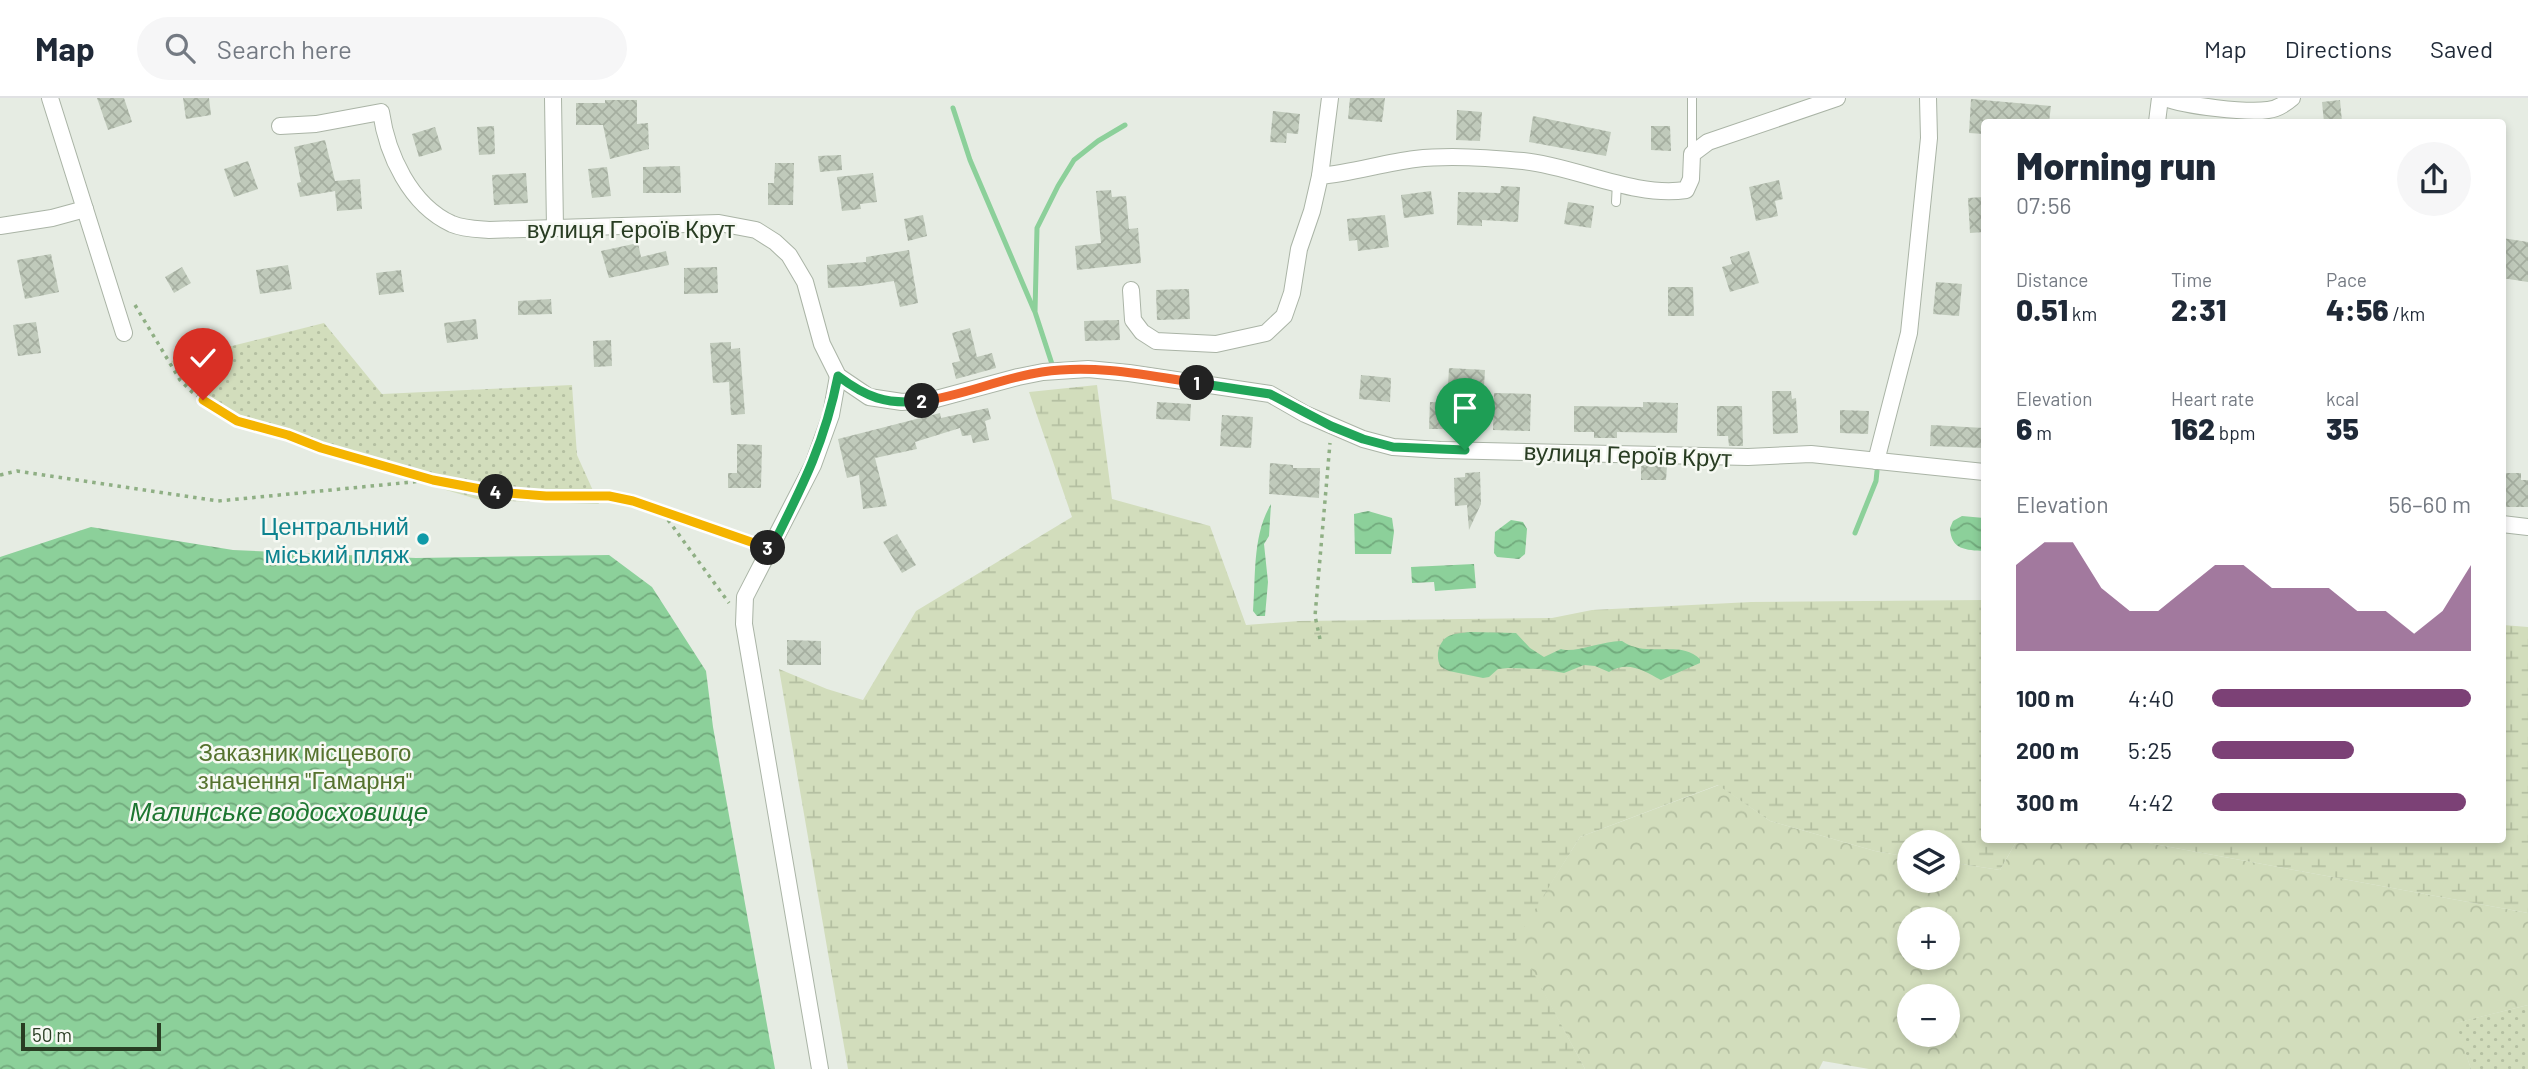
<!DOCTYPE html>
<html lang="en">
<head>
<meta charset="utf-8">
<style>
  :root { --surface:#fff; --page:#f6f6f7; --text:#1f2937; --muted:#747a83; --line:#e0e1e3; --accent:#7c4176 }
  body { margin:0; font-family:Barlow,sans-serif; background:var(--page); color:var(--text); height:100vh; display:flex; flex-direction:column; font-size:26px; white-space:nowrap }
  * { box-sizing:border-box; margin:0 }
  p { font-size:23px; color:var(--muted) }
  .icon { flex:none; width:38px; height:38px; fill:none; stroke:currentColor; stroke-width:2; stroke-linecap:round; stroke-linejoin:round }
  .map { position:relative; flex:1; overflow:hidden }
  .sheet { position:absolute; left:1981px; top:21px; width:525px; height:724px; display:flex; flex-direction:column; background:var(--surface); border-radius:7px; box-shadow:0 4px 10px #0003 }
  .sheet>* { flex:none }
  .buttons { position:absolute; left:1897px; top:732px; display:grid; gap:14px }
  .buttons a { display:grid; place-items:center; width:63px; height:63px; border-radius:50%; background:var(--surface); box-shadow:0 4px 10px #0003; font-size:35px }
  .scale { position:absolute; left:21px; bottom:18px; width:140px; box-sizing:border-box; padding-left:7px; border:4px solid #293d23; border-top:0; font-size:19px; line-height:24px; white-space:nowrap; color:#293d23; -webkit-text-stroke:5px #f6f9f3; paint-order:stroke }
  .pin { position:absolute; display:grid; place-items:center; width:60px; height:60px; color:#fff; margin:-72px -30px; border-radius:50% 50% 50% 0; rotate:-45deg; box-shadow:0 0 7px #0007 }
  .pin .icon { rotate:45deg }
  .km { position:absolute; width:35px; height:35px; margin:-18px; border-radius:50%; background:#222; color:#fff; font-size:19px; line-height:35px; text-align:center }
  .round { display:grid; place-items:center; flex:none; width:74px; height:74px; border-radius:37px; background:var(--page) }
  .headline { display:flex; align-items:center; justify-content:space-between; height:119px; padding:0 35px }
  h1 { font-size:38px; font-weight:800; line-height:52px }
  .stats { display:grid; grid-template-columns:repeat(3,1fr); gap:10px; height:119px; padding:7px 35px }
  .stats div { display:grid; align-content:center }
  .stats b { font-size:30px; font-weight:800 }
  .stats small { font-size:19px; font-weight:400 }
  .stats p { font-size:19px }
  .chart { height:196px; padding:14px 35px }
  .chart p { display:flex; justify-content:space-between }
  .chart svg { width:100%; height:126px; margin-top:7px; fill:var(--accent); opacity:.7 }
  ul { padding:0 35px; list-style:none; font-size:23px }
  li { display:grid; grid-template-columns:112px 84px 1fr; align-items:center; height:52px }
  li i { height:18px; border-radius:9px; background:var(--accent) }
  header { display:flex; align-items:center; gap:42px; box-sizing:border-box; height:98px; padding:0 35px; background:var(--surface); border-bottom:2px solid var(--line) }
  header strong { font-size:33px }
  nav { display:flex; gap:38px; margin-inline-start:auto; font-size:24px }
  .search { width:490px; height:63px; background:var(--page); display:flex; align-items:center; gap:18px; box-sizing:border-box; padding:0 24px; border-radius:38px; color:var(--muted); font-size:26px }
  .map>svg:first-child { display:block }
  .grass { fill:url(#grass-dots) }
  .forest { fill:url(#forest-crowns); fill-rule:evenodd }
  .wetland { fill:url(#wetland-marsh) }
  .water { fill:url(#water-waves) }
  .lines { fill:none; stroke-linecap:round; stroke-linejoin:round }
  .stream { stroke:#8cd09a; stroke-width:5 }
  .building { fill:url(#building-cross-hatch) }
  .lane-casing { stroke:#aab4a6; stroke-width:10 }
  .street-casing { stroke:#aab4a6; stroke-width:18 }
  .path { stroke:#8faf84; stroke-width:3.5; stroke-dasharray:3.5 5; stroke-linecap:butt }
  .lane { stroke:#fff; stroke-width:8 }
  .street { stroke:#fff; stroke-width:16 }
  .split-1-casing { stroke:#fff; stroke-width:14 }
  .split-2-casing { stroke:#fff; stroke-width:14 }
  .split-3-casing { stroke:#fff; stroke-width:14 }
  .split-4-casing { stroke:#fff; stroke-width:14 }
  .split-5-casing { stroke:#fff; stroke-width:14 }
  .split-1 { stroke:#22a559; stroke-width:9 }
  .split-2 { stroke:#f0652b; stroke-width:9 }
  .split-3 { stroke:#22a559; stroke-width:9 }
  .split-4 { stroke:#f5b400; stroke-width:9 }
  .split-5 { stroke:#f5b400; stroke-width:9 }
  .culture-dot { fill:#0f9aa8; stroke:#f6f9f3; stroke-width:2.5 }
  .labels { text-anchor:middle; dominant-baseline:central; stroke-width:5; stroke-linejoin:round; paint-order:stroke }
  .street-label { font-size:24px; fill:#293d23; stroke:#f6f9f3 }
  .culture-label { font-size:24px; fill:#0d838f; stroke:#f6f9f3; text-anchor:end }
  .park-label { font-size:24px; fill:#55732e; stroke:#f6f9f3 }
  .water-label { font-size:26px; font-style:italic; fill:#1e7731; stroke:#f6f9f3 }
</style>
</head>
<body>
<header>
<strong>Map</strong>
<div class="search"><svg class="icon" aria-label="search" viewBox="0 0 24 24"><circle cx="10" cy="10" r="6"/><path d="M15 15l6 6"/></svg>Search here</div>
<nav><a>Map</a><a>Directions</a><a>Saved</a></nav>
</header>
<div class="map">
<svg width="2528" height="971" viewBox="0 0 2528 971">
  <defs>
    <pattern id="grass-dots" width="8" height="8" patternUnits="userSpaceOnUse" patternTransform="scale(1.75)"><rect width="8" height="8" fill="#d2ddbc"/><path d="M2 2h.1M6 6h.1" fill="none" stroke="#b4bfa1" stroke-width="1.8" stroke-linecap="round"/></pattern>
    <pattern id="forest-crowns" width="20" height="18" patternUnits="userSpaceOnUse" patternTransform="scale(1.75)"><rect width="20" height="18" fill="#d2ddbc"/><path d="M2 6a3 3 0 1 1 6 0M12 15a3 3 0 1 1 6 0" fill="none" stroke="#b4bfa1"/></pattern>
    <pattern id="wetland-marsh" width="20" height="14" patternUnits="userSpaceOnUse" patternTransform="scale(1.75)"><rect width="20" height="14" fill="#d2ddbc"/><path d="M1 5h8M5 5V1M11 12h8M15 12V8" fill="none" stroke="#b4bfa1"/></pattern>
    <pattern id="water-waves" width="16" height="10" patternUnits="userSpaceOnUse" patternTransform="scale(1.75)"><rect width="16" height="10" fill="#8cd09a"/><path d="M0 5q4-4 8 0t8 0" fill="none" stroke="#72aa7d"/></pattern>
    <pattern id="building-cross-hatch" width="8" height="8" patternUnits="userSpaceOnUse" patternTransform="scale(1.75)"><rect width="8" height="8" fill="#c0cabb"/><path d="M0 0l8 8M0 8l8-8" fill="none" stroke="#a5aea0"/></pattern>
  </defs>
  <rect width="100%" height="100%" fill="#e6ece3"/>
  <g class="grass">
    <path d="M 324,225 L 382,296 L 572,287 L 577,357 L 599,406 L 480,402 L 347,363 L 254,329 L 207,303 L 171,263 Z"/>
    <path d="M 2528,907 L 2528,971 L 2471,971 L 2455,925 Z"/>
  </g>
  <path class="forest" d="M 1719,687 L 1770,723 L 1875,753 L 1909,759 L 1909,782 L 1948,782 L 1948,764 L 2000,772 L 2016,744 L 2022,742 L 2132,742 L 2528,815 L 2528,907 L 2456,925 L 2471,971 L 1869,971 L 1823,963 L 1819,971 L 1585,971 L 1515,842 L 1580,739 ZM 1909,821 L 1948,821 L 1948,859 L 1909,859 ZM 1909,898 L 1948,898 L 1948,936 L 1909,936 Z"/>
  <g class="wetland">
    <path d="M 1097,287 L 1112,401 L 1210,428 L 1246,527 L 1299,523 L 1552,520 L 1592,512 L 1751,504 L 1984,502 L 1984,742 L 2022,742 L 2016,744 L 2000,772 L 1948,764 L 1948,744 L 1909,744 L 1909,759 L 1875,753 L 1770,723 L 1718,687 L 1580,739 L 1516,842 L 1585,971 L 848,971 L 779,571 L 827,591 L 863,602 L 916,513 L 1072,419 L 1029,294 Z"/>
    <path d="M 2503,527 L 2528,529 L 2528,815 L 2132,742 L 2502,742 Z"/>
  </g>
  <g class="water">
    <path d="M 1271,406 L 1269,438 L 1264,446 L 1268,484 L 1265,518 L 1257,518 L 1253,513 C 1256,479 1252,438 1271,406 Z"/>
    <path d="M 1368,413 L 1392,420 L 1394,434 L 1391,456 L 1355,456 L 1354,416 Z"/>
    <path d="M 1962,418 L 1984,420 L 1984,453 C 1966,452 1951,452 1950,430 L 1953,423 Z"/>
    <path d="M 1511,422 L 1523,424 L 1527,431 L 1525,456 L 1519,461 L 1497,459 L 1494,455 L 1495,434 Z"/>
    <path d="M 91,429 L 233,452 L 416,460 L 609,457 L 652,489 L 706,573 L 713,629 L 775,971 L 0,971 L 0,459 Z"/>
    <path d="M 1474,466 L 1476,490 L 1435,493 L 1434,484 L 1412,485 L 1411,469 Z"/>
    <path d="M 1470,534 L 1516,535 L 1530,550 L 1544,559 L 1561,551 C 1573,556 1605,542 1622,543 C 1648,561 1680,541 1700,561 L 1700,565 L 1661,582 C 1644,573 1628,562 1609,574 L 1595,568 L 1584,567 L 1564,575 L 1542,571 L 1508,570 L 1498,571 L 1489,579 L 1483,580 L 1449,573 L 1441,569 C 1435,560 1438,545 1447,539 C 1453,535 1463,535 1470,534 Z"/>
  </g>
  <g class="lines">
    <g class="stream">
      <path d="M 953,10 L 970,62 L 1034,212"/>
      <path d="M 1052,266 L 1035,214 L 1037,130 L 1058,88 L 1074,62 L 1098,43 L 1125,27"/>
      <path d="M 1855,435 L 1876,383 L 1877,373"/>
    </g>
  </g>
  <g class="building">
    <path d="M 97,0 L 124,0 L 132,24 L 108,32 Z"/>
    <path d="M 183,0 L 209,0 L 211,17 L 186,21 Z"/>
    <path d="M 1350,0 L 1385,0 L 1382,24 L 1348,21 Z"/>
    <path d="M 1971,1 L 2051,8 L 2049,24 L 1984,24 L 1984,36 L 1969,35 Z"/>
    <path d="M 605,2 L 637,2 L 637,26 L 648,25 L 649,51 L 610,61 L 603,27 L 576,27 L 576,5 L 605,5 Z"/>
    <path d="M 2340,2 L 2342,24 L 2324,24 L 2322,4 Z"/>
    <path d="M 1457,12 L 1482,14 L 1480,43 L 1456,42 Z"/>
    <path d="M 1273,13 L 1300,16 L 1298,36 L 1287,35 L 1286,45 L 1270,44 Z"/>
    <path d="M 1533,18 L 1611,34 L 1606,58 L 1529,44 Z"/>
    <path d="M 494,28 L 495,56 L 479,57 L 477,29 Z"/>
    <path d="M 1651,28 L 1670,28 L 1671,53 L 1651,52 Z"/>
    <path d="M 435,29 L 442,52 L 419,59 L 412,36 Z"/>
    <path d="M 325,42 L 335,83 L 360,81 L 362,111 L 337,113 L 335,93 L 300,99 L 297,85 L 301,84 L 294,49 Z"/>
    <path d="M 841,57 L 842,72 L 820,74 L 818,58 Z"/>
    <path d="M 248,63 L 258,91 L 234,99 L 224,71 Z"/>
    <path d="M 775,65 L 794,65 L 793,107 L 768,107 L 768,85 L 774,85 Z"/>
    <path d="M 680,68 L 681,95 L 643,95 L 643,69 Z"/>
    <path d="M 607,69 L 611,98 L 592,100 L 588,71 Z"/>
    <path d="M 526,75 L 528,105 L 494,107 L 492,77 Z"/>
    <path d="M 873,75 L 877,104 L 860,106 L 861,111 L 842,113 L 837,79 Z"/>
    <path d="M 1779,82 L 1783,101 L 1775,103 L 1778,118 L 1756,123 L 1749,89 Z"/>
    <path d="M 1501,88 L 1520,89 L 1518,124 L 1482,122 L 1482,128 L 1457,127 L 1458,94 L 1500,95 Z"/>
    <path d="M 1111,92 L 1112,99 L 1126,98 L 1129,131 L 1138,130 L 1141,165 L 1077,172 L 1075,148 L 1101,145 L 1096,93 Z"/>
    <path d="M 1431,93 L 1434,116 L 1404,120 L 1401,97 Z"/>
    <path d="M 1984,99 L 1984,134 L 1970,135 L 1968,100 Z"/>
    <path d="M 1568,104 L 1594,108 L 1591,130 L 1564,126 Z"/>
    <path d="M 923,117 L 927,138 L 908,143 L 904,121 Z"/>
    <path d="M 1385,117 L 1389,149 L 1358,153 L 1357,142 L 1349,143 L 1347,121 Z"/>
    <path d="M 2502,140 L 2528,144 L 2528,184 L 2502,180 Z"/>
    <path d="M 638,145 L 641,159 L 666,153 L 669,167 L 609,180 L 601,153 Z"/>
    <path d="M 909,152 L 918,205 L 900,209 L 894,183 L 861,188 L 828,190 L 827,167 L 866,164 L 866,159 Z"/>
    <path d="M 1749,153 L 1759,185 L 1730,194 L 1722,169 L 1732,166 L 1730,159 Z"/>
    <path d="M 51,156 L 59,194 L 25,201 L 17,162 Z"/>
    <path d="M 288,167 L 292,191 L 260,196 L 256,172 Z"/>
    <path d="M 182,169 L 191,185 L 174,195 L 165,179 Z"/>
    <path d="M 717,169 L 718,195 L 684,196 L 684,170 Z"/>
    <path d="M 401,172 L 404,194 L 379,197 L 376,175 Z"/>
    <path d="M 1936,184 L 1962,186 L 1959,218 L 1933,216 Z"/>
    <path d="M 1668,189 L 1693,189 L 1694,218 L 1668,218 Z"/>
    <path d="M 1189,191 L 1190,221 L 1157,222 L 1156,192 Z"/>
    <path d="M 551,201 L 552,216 L 518,217 L 518,203 Z"/>
    <path d="M 476,221 L 478,241 L 447,245 L 444,225 Z"/>
    <path d="M 1119,222 L 1120,242 L 1085,243 L 1084,223 Z"/>
    <path d="M 36,224 L 41,255 L 18,258 L 13,227 Z"/>
    <path d="M 970,230 L 977,259 L 992,255 L 996,270 L 956,281 L 952,265 L 960,263 L 952,235 Z"/>
    <path d="M 611,242 L 612,268 L 594,269 L 593,243 Z"/>
    <path d="M 731,244 L 731,251 L 740,250 L 745,316 L 731,317 L 729,284 L 713,285 L 710,245 Z"/>
    <path d="M 1449,270 L 1485,272 L 1484,288 L 1463,287 L 1462,331 L 1429,331 L 1430,304 L 1447,305 Z"/>
    <path d="M 1361,277 L 1391,280 L 1390,304 L 1359,301 Z"/>
    <path d="M 1772,293 L 1791,293 L 1792,301 L 1796,300 L 1798,335 L 1773,336 Z"/>
    <path d="M 1494,295 L 1531,296 L 1530,333 L 1493,332 Z"/>
    <path d="M 1157,304 L 1191,306 L 1190,323 L 1156,321 Z"/>
    <path d="M 1643,304 L 1678,305 L 1677,335 L 1617,334 L 1617,340 L 1594,340 L 1594,334 L 1574,334 L 1574,308 L 1643,309 Z"/>
    <path d="M 1717,308 L 1742,308 L 1743,348 L 1729,348 L 1728,338 L 1717,338 Z"/>
    <path d="M 988,310 L 991,321 L 985,323 L 989,342 L 973,345 L 971,337 L 962,338 L 960,330 L 915,344 L 917,351 L 875,360 L 887,408 L 863,411 L 859,377 L 847,380 L 838,341 L 940,315 L 941,320 Z"/>
    <path d="M 1840,312 L 1869,313 L 1868,336 L 1840,335 Z"/>
    <path d="M 1222,317 L 1253,319 L 1251,350 L 1220,348 Z"/>
    <path d="M 1931,327 L 1984,330 L 1984,350 L 1930,348 Z"/>
    <path d="M 737,346 L 762,347 L 761,390 L 728,390 L 728,375 L 737,375 Z"/>
    <path d="M 1270,365 L 1293,367 L 1293,370 L 1320,370 L 1319,400 L 1269,396 Z"/>
    <path d="M 1641,367 L 1667,368 L 1666,382 L 1641,382 Z"/>
    <path d="M 1480,374 L 1481,406 L 1469,432 L 1467,407 L 1455,408 L 1454,380 L 1465,379 L 1465,375 Z"/>
    <path d="M 2504,375 L 2521,375 L 2521,382 L 2528,382 L 2528,409 L 2502,409 Z"/>
    <path d="M 897,436 L 916,467 L 902,475 L 883,444 Z"/>
    <path d="M 787,542 L 821,543 L 821,567 L 787,567 Z"/>
  </g>
  <g class="lines">
    <defs>
      <g id="lane">
        <path d="M 1692,0 L 1692,56"/>
        <path d="M 1616,104 L 1617,84"/>
      </g>
      <g id="street">
        <path d="M 50,0 L 124,235"/>
        <path d="M 553,0 L 555,130"/>
        <path d="M 2165,0 C 2186,8 2246,15 2268,12 C 2278,11 2285,6 2292,0"/>
        <path d="M 2157,24 L 2160,0"/>
        <path d="M 280,28 L 316,26 L 381,14 C 387,56 410,107 452,126 C 464,131 476,131 489,132 L 719,125 L 756,132 L 775,144 L 789,157 L 805,184 L 822,246 L 838,278 L 869,299 L 902,304 L 936,301 L 1018,279 L 1043,274 L 1088,271 L 1129,275 L 1270,296 L 1305,316 L 1363,341 L 1393,349 L 1440,352 L 1748,359 L 1811,356 L 1984,374"/>
        <path d="M 1320,78 L 1330,0"/>
        <path d="M 0,128 L 52,120 L 85,111"/>
        <path d="M 1131,192 L 1133,222 L 1142,234 L 1156,243 L 1216,246 L 1266,235 L 1284,218 L 1292,195 L 1299,151 L 1312,113 L 1320,78 C 1352,75 1383,65 1415,61 C 1450,57 1488,60 1523,63 C 1575,68 1634,100 1686,92 L 1691,81 L 1692,56 L 1708,44 L 1837,0"/>
        <path d="M 1876,363 L 1909,235 L 1929,40 L 1928,0"/>
        <path d="M 2502,426 L 2528,429"/>
        <path d="M 820,971 L 744,526 L 745,499 L 813,367 L 831,317 L 838,278"/>
      </g>
    </defs>
    <use href="#lane" class="lane-casing"/>
    <use href="#street" class="street-casing"/>
    <g class="path">
      <path d="M 135,207 L 180,282 L 192,294 L 219,312 L 249,328 L 288,337 L 321,350 L 430,381"/>
      <path d="M 0,377 L 17,373 L 218,403 L 433,382 L 487,393 L 524,397 L 609,398 L 633,403 L 755,446"/>
      <path d="M 663,415 L 729,505"/>
      <path d="M 1320,541 L 1315,518 L 1330,345"/>
    </g>
    <use href="#lane" class="lane"/>
    <use href="#street" class="street"/>
  </g>
  <g class="lines">
    <defs>
      <path id="split-1" d="M 1197,285 L 1270,296 L 1331,328 L 1363,341 L 1393,349 L 1465,352"/>
      <path id="split-2" d="M 922,303 C 963,298 1001,280 1042,274 C 1094,266 1146,277 1197,285"/>
      <path id="split-3" d="M 768,450 L 771,451 C 801,391 825,345 838,278 C 866,299 886,307 922,303"/>
      <path id="split-4" d="M 496,394 L 546,398 L 609,398 L 633,403 L 768,450"/>
      <path id="split-5" d="M 203,302 L 237,323 L 288,337 L 321,350 L 433,382 L 496,394"/>
    </defs>
    <use href="#split-1" class="split-1-casing"/>
    <use href="#split-2" class="split-2-casing"/>
    <use href="#split-3" class="split-3-casing"/>
    <use href="#split-4" class="split-4-casing"/>
    <use href="#split-5" class="split-5-casing"/>
    <use href="#split-1" class="split-1"/>
    <use href="#split-2" class="split-2"/>
    <use href="#split-3" class="split-3"/>
    <use href="#split-4" class="split-4"/>
    <use href="#split-5" class="split-5"/>
  </g>
  <circle class="culture-dot" cx="423" cy="441" r="7"/>
  <g class="labels">
    <g class="street-label">
      <text x="631" y="130">вулиця Героїв Крут</text>
      <text transform="translate(1628 356) rotate(2)">вулиця Героїв Крут</text>
    </g>
    <g class="culture-label">
      <text x="409" y="427">Центральний<tspan x="409" dy="28">міський пляж</tspan></text>
    </g>
    <g class="park-label">
      <text x="305" y="653">Заказник місцевого<tspan x="305" dy="28">значення "Гамарня"</tspan></text>
    </g>
    <g class="water-label">
      <text x="279" y="712">Малинське водосховище</text>
    </g>
  </g>
</svg>
<div class="buttons">
<a><svg class="icon" aria-label="layers" viewBox="0 0 24 24"><path d="M12 4l9 5-9 5-9-5zM3 14l9 5 9-5"/></svg></a>
<a>+</a>
<a>−</a>
</div>
<div class="scale">50 m</div>
<div class="pin" style="left:1465px;top:352px;background:#1e9e55"><svg class="icon" aria-label="arrive" viewBox="0 0 24 24"><path d="M6 21V4h12l-3 4 3 4H6"/></svg></div>
<div class="pin" style="left:203px;top:302px;background:#d93025"><svg class="icon" aria-label="check" viewBox="0 0 24 24"><path d="M5 12l5 5 9-10"/></svg></div>
<b class="km" style="left:1197px;top:285px">1</b>
<b class="km" style="left:922px;top:303px">2</b>
<b class="km" style="left:768px;top:450px">3</b>
<b class="km" style="left:496px;top:394px">4</b>
<section class="sheet">
<div class="headline"><div><h1>Morning run</h1><p>07:56</p></div><a class="round"><svg class="icon" aria-label="share" viewBox="0 0 24 24"><path d="M12 15V3M7 8l5-5 5 5M5 13v7h14v-7"/></svg></a></div>
<div class="stats">
<div><p>Distance</p><b>0.51<small> km</small></b></div>
<div><p>Time</p><b>2:31</b></div>
<div><p>Pace</p><b>4:56<small> /km</small></b></div>
</div>
<div class="stats">
<div><p>Elevation</p><b>6<small> m</small></b></div>
<div><p>Heart rate</p><b>162<small> bpm</small></b></div>
<div><p>kcal</p><b>35</b></div>
</div>
<div class="chart"><p><span>Elevation</span>56–60 m</p>
<svg viewBox="0 0 160 44" preserveAspectRatio="none"><path d="M0 44V14L10 6L20 6L30 22L40 30L50 30L60 22L70 14L80 14L90 22L100 22L110 22L120 30L130 30L140 38L150 30L160 14V44z"/></svg>
</div>
<ul>
<li><b>100 m</b>4:40<i style="width:100%"></i></li>
<li><b>200 m</b>5:25<i style="width:55%"></i></li>
<li><b>300 m</b>4:42<i style="width:98%"></i></li>
</ul>
</section>
</div>
</body>
</html>
